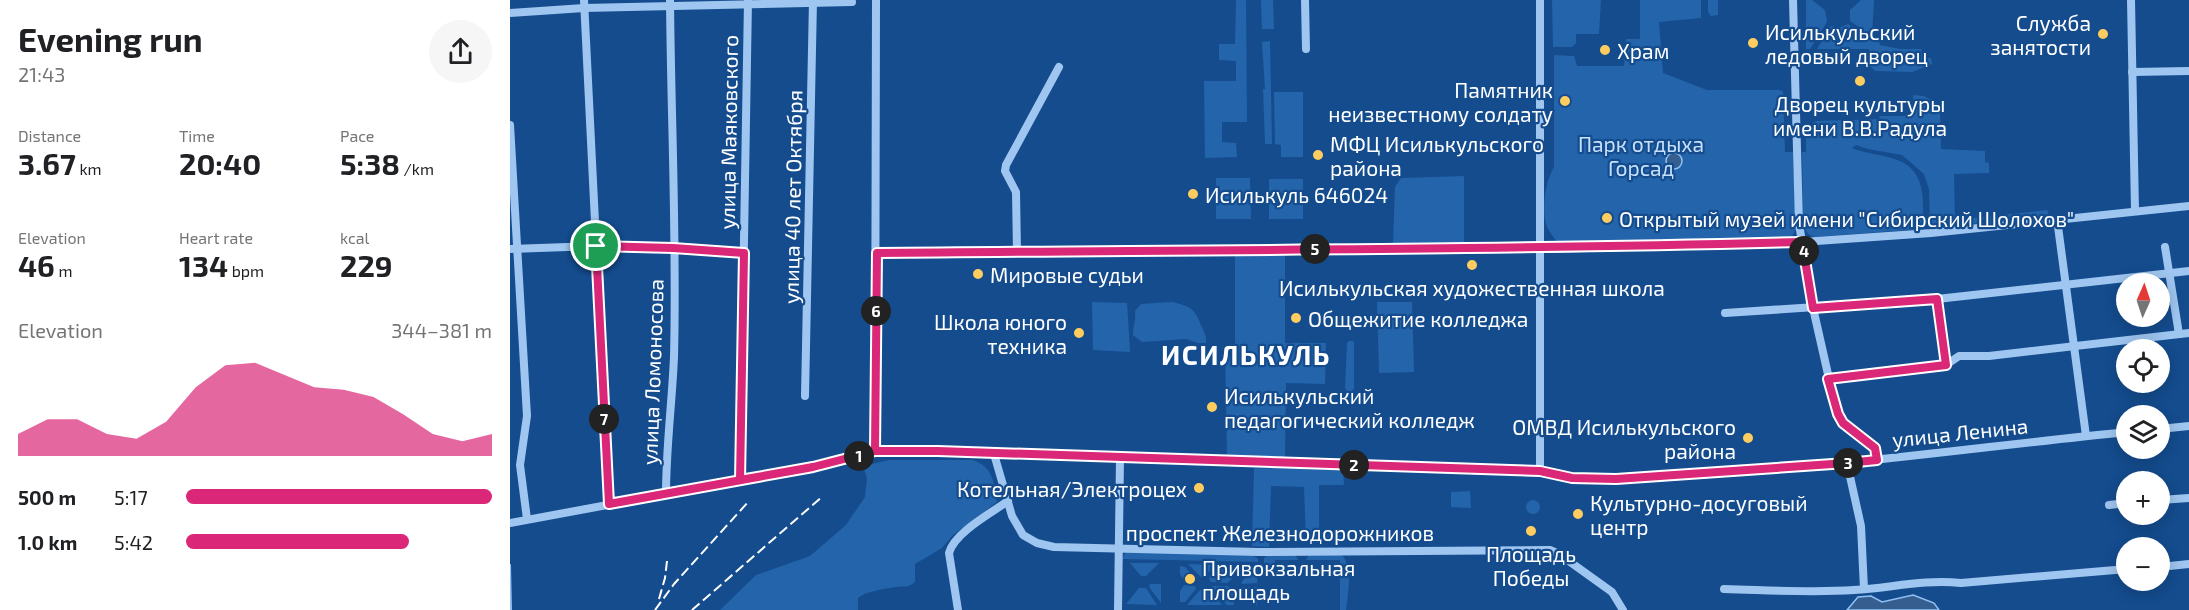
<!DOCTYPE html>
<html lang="en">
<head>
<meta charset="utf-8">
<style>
  :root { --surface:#fff; --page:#f6f6f6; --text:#202124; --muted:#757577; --accent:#db2777 }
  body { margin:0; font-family:"Exo 2",sans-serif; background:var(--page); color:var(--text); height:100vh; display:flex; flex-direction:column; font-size:22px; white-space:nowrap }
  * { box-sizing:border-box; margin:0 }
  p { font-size:20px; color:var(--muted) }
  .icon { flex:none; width:33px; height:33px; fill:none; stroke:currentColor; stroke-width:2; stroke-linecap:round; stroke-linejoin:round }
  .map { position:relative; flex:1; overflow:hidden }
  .details { display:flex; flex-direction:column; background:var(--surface); width:510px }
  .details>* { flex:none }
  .needle { width:39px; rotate:3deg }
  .buttons { position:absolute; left:1606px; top:273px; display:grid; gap:12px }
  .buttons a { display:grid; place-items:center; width:54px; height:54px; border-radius:50%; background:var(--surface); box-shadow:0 3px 15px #0003; font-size:30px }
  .pin { position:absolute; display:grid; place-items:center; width:51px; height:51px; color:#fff; margin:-26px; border:3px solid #fff; border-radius:50%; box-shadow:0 2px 6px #0007 }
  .km { position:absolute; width:30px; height:30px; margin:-15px; border-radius:50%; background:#222; color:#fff; font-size:16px; line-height:30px; text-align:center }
  .round { display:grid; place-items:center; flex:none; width:63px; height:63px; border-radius:32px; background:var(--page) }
  .headline { display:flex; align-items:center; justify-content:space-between; height:102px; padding:0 18px }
  h1 { font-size:33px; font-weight:700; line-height:45px }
  .metrics { display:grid; grid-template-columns:repeat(3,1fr); gap:9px; height:102px; padding:6px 18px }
  .metrics div { display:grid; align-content:center }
  .metrics b { font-size:30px; font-weight:700 }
  .metrics small { font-size:16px; font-weight:400 }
  .metrics p { font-size:16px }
  .chart { height:168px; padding:12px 18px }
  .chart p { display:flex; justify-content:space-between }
  .chart svg { width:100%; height:108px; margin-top:6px; fill:var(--accent); opacity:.7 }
  ul { padding:0 18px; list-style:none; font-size:20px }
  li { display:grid; grid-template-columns:96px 72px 1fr; align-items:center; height:45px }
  li i { height:15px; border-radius:8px; background:var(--accent) }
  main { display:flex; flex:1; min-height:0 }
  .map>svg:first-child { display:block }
  .green { fill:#2464ab }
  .water { fill:#365f90; stroke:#91c1f3; stroke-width:1.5 }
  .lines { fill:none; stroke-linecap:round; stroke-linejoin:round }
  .stream { stroke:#91c1f3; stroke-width:2 }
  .minor { stroke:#9fc6f0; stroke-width:8 }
  .rail { stroke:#fff; stroke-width:2; stroke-dasharray:10 4.5; stroke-linecap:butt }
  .route-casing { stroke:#fff; stroke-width:12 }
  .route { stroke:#db2777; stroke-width:8 }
  .poi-dot { fill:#ffcd5f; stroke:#144c8e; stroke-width:2 }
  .labels { text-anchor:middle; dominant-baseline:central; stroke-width:4.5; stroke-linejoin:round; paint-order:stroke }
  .poi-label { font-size:21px; fill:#fff; stroke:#144c8e; text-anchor:start }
  .street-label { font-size:21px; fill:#fff; stroke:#144c8e }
  .park-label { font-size:21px; fill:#c6e0fc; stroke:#144c8e }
  .district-label { font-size:27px; font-weight:bold; letter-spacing:1.5px; fill:#fff; stroke:#144c8e }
</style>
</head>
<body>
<main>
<section class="details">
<div class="headline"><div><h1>Evening run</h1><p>21:43</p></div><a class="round"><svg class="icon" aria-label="share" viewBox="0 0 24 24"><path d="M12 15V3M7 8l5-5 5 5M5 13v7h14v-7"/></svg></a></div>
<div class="metrics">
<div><p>Distance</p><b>3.67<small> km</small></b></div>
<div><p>Time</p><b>20:40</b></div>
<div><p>Pace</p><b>5:38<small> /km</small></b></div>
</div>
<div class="metrics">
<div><p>Elevation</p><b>46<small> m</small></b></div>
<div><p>Heart rate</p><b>134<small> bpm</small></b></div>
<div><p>kcal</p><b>229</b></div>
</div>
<div class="chart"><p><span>Elevation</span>344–381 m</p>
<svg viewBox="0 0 160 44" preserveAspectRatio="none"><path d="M0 44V35L10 29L20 29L30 35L40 37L50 30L60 16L70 7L80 6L90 11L100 16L110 17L120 20L130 27L140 35L150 38L160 35V44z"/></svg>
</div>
<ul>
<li><b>500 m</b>5:17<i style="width:100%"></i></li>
<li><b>1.0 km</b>5:42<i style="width:73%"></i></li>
</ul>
</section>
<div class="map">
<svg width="1679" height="610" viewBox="0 0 1679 610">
  <rect width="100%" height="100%" fill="#144c8e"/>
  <g class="green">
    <path d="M 726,0 L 736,0 L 737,122 L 712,122 L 712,142 L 726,143 L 727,157 L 695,158 L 694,81 L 726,81 L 726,61 L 709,60 L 709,44 L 725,44 Z"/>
    <path d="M 751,0 L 763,0 L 764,29 L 752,29 Z"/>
    <path d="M 1042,0 L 1091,0 L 1089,34 L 1066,34 L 1066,43 L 1062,47 L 1043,47 Z"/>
    <path d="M 1130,0 L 1191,0 L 1191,18 L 1149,22 L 1153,73 L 1197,90 L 1269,90 L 1273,91 L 1275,152 L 1283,152 L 1286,229 L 1281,238 L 1048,243 C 1044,238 1040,233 1037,227 C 1031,211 1035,182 1044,167 L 1044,55 L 1064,56 L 1067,66 L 1114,66 L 1116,39 L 1130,39 Z"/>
    <path d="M 1198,0 L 1208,0 L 1208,15 L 1201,16 L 1198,12 Z"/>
    <path d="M 1296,0 L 1302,0 L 1315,10 L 1317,22 L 1300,49 L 1296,49 Z"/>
    <path d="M 1351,0 L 1364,0 L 1362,36 L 1340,21 L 1340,10 Z"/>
    <path d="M 1338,24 L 1355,39 L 1369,42 L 1370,45 L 1390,49 L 1411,49 L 1413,58 L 1421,58 L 1422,64 L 1402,72 L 1365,71 L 1360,66 L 1359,49 L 1307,49 L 1321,26 L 1329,28 Z"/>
    <path d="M 760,41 L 762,144 L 755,144 L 753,89 L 755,89 L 752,42 Z"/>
    <path d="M 764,92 L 793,92 L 793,157 L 771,157 L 771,145 L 765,144 Z"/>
    <path d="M 1403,95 L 1414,96 L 1430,105 L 1431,149 L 1475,151 L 1475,162 L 1479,163 L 1479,173 L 1444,174 L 1445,220 L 1537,210 L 1539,215 L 1475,223 L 1475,220 L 1468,220 L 1468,223 L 1420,229 L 1419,189 L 1414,174 L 1392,155 L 1358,149 L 1346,145 L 1342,148 C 1354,153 1366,154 1378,157 C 1417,166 1414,197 1412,229 L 1304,237 C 1296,234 1294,228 1293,220 L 1292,152 L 1296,152 L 1296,129 L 1302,128 L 1302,123 L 1306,121 L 1369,119 L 1370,116 L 1404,116 Z"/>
    <path d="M 954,176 L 954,243 L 883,243 L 885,187 L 891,178 Z"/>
    <path d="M 706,178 L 740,178 L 741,219 L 706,219 Z"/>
    <rect x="759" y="179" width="34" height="40"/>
    <path d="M 775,255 L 775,343 L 816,343 L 815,384 L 776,383 L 775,459 L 717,457 L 715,347 L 725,347 L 725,256 Z"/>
    <path d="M 582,302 L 617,303 L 620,352 L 583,350 Z"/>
    <path d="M 663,302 C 681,307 684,308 691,325 C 694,332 697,336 696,343 L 688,343 L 676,339 L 632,342 L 623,335 C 623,326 626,320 625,311 L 631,304 Z"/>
    <path d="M 867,302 L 902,302 L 904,372 L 869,373 Z"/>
    <path d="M 839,341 L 843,341 L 844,343 L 844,388 L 842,391 L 838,392 L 835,388 L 837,343 Z"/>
    <path d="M 379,460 L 463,460 C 483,467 484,482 487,502 L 443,535 L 432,548 L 405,564 L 405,582 C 398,588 394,586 386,587 C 374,589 357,591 348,598 L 348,610 L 210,610 L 246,575 L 300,556 L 336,525 L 355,497 L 357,478 L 353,466 Z"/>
    <path d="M 744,468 L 833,470 L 834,485 L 809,485 L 809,535 L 836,536 L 834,542 L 796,541 L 794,487 L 761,486 L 759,547 L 742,546 Z"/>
    <path d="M 960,491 L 961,508 L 941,507 L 941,492 Z"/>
    <circle cx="1023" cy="507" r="7"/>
    <path d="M 616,552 L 742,555 L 748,559 L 748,562 L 612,559 Z"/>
    <path d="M 759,554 L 785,554 L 788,560 L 765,560 L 765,574 L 754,574 L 754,558 Z"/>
    <path d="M 799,554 L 832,555 C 843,567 838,594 836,610 L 830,610 L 830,560 L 796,560 Z"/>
    <path d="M 620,563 L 649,563 L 636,576 L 631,576 Z"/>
    <path d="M 678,564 L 705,565 L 695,576 L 691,577 Z"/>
    <path d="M 670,566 L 675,567 L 687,580 L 685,582 L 674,581 L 670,574 Z"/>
    <path d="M 710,566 L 723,566 L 723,578 L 717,583 L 701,582 L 699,578 Z"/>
    <path d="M 748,567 L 747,583 L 732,584 L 732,581 Z"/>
    <path d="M 640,584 L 651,584 L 651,603 L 639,587 Z"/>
    <path d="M 674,585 L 685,586 L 686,589 L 675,602 L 670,602 L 670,591 Z"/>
    <path d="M 702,586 L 718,586 L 723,592 L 724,605 L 717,605 L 700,588 Z"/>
    <path d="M 732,587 L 747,587 L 747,606 L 730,589 Z"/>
    <path d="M 629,588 L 636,588 L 647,605 L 616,604 Z"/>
    <path d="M 690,590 L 698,590 L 712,605 L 677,605 Z"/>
  </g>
  <g class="water">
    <circle cx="1164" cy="161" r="8"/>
    <path d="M 1403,595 L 1424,603 L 1429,610 L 1337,610 L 1348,597 L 1361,596 L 1372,602 Z"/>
  </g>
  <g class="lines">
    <path class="stream" d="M 0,565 L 1,610"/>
    <g class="minor">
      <path d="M 74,0 L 99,504"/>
      <path d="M 795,0 L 796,49"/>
      <path d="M 1030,0 L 1030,471"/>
      <path d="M 1283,0 L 1289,224 L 1303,308 L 1327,414 L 1341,430 L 1365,448 L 1367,460"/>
      <path d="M 1621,0 L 1625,211"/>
      <path d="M 0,13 L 74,8 L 342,2"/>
      <path d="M 1622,72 L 1679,71"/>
      <path d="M 0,125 L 17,416 L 10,465 L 17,519"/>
      <path d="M 1547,219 L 1576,436"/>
      <path d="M 1655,247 L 1669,334"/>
      <path d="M 0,249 L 86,246 L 163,248 L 234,253"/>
      <path d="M 507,252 L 506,192 L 495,171 L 496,165 L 549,67"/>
      <path d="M 367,253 L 879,248 L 1042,249 L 1292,242 L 1421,233 L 1679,206"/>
      <path d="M 1427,299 L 1436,365"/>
      <path d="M 1215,313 L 1427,299 L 1679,271"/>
      <path d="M 1318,379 L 1436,365 L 1449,356 L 1479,356 L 1679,333"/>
      <path d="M 295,396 L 303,0"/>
      <path d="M 1650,429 L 1679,426"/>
      <path d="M 365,451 L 366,0"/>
      <path d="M 484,454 L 502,516 L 513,535 L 527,543 L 544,547 L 749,552 L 1040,550 L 1049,554 L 1102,592 L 1113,610"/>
      <path d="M 1337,463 L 1351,526 L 1354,589"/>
      <path d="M 230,480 L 238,0"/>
      <path d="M 156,494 C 156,448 162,403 164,357 C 167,238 161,119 160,0"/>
      <path d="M 1650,500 L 1679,498"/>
      <path d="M 1599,505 L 1617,503"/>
      <path d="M 0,523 L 303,467 L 365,451 L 427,451 L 1030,471 C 1084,486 1143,477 1197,474 C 1338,466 1477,446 1617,432"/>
      <path d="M 1650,567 L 1679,564"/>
      <path d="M 1214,589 C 1257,590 1301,593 1344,590 C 1380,588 1414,579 1451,583 L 1617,569"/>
      <path d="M 448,610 L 439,553 C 444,533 481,513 498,501"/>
      <path d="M 608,610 L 610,458"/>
    </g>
    <g class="rail">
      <path d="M 149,599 L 155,578 L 157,561"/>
      <path d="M 145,610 L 164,584 L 239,501"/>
      <path d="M 182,610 L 313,496"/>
    </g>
  </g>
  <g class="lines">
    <defs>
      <path id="route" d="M 86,246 L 163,248 L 234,253 L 230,480 L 303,467 L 365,451 L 428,451 L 1030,471 L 1062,478 L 1106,479 L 1337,463 L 1367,460 L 1365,448 L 1333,423 L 1328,414 L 1318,379 L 1436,365 L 1427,299 L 1303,308 L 1292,242 C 984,250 675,250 367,253 L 365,451 L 303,467 L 99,504 L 86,246"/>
    </defs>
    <use href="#route" class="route-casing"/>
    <use href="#route" class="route"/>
  </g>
  <g class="poi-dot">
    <circle cx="1593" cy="34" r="6"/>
    <circle cx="1243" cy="43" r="6"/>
    <circle cx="1095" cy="50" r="6"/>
    <circle cx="1350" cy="81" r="6"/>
    <circle cx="1055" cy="101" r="6"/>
    <circle cx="808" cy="155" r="6"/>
    <circle cx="683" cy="194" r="6"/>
    <circle cx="1097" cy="218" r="6"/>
    <circle cx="962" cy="265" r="6"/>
    <circle cx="468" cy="274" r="6"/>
    <circle cx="786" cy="318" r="6"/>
    <circle cx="569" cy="333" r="6"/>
    <circle cx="702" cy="407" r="6"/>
    <circle cx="1238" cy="438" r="6"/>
    <circle cx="689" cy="488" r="6"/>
    <circle cx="1068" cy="514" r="6"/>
    <circle cx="1021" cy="531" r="6"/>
    <circle cx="680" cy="579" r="6"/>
  </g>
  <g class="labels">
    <g class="poi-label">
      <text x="1581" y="22" text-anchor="end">Служба<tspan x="1581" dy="24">занятости</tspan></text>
      <text x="1255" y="31">Исилькульский<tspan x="1255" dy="24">ледовый дворец</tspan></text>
      <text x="1107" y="50">Храм</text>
      <text x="1043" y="89" text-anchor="end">Памятник<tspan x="1043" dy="24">неизвестному солдату</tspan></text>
      <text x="1350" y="103" text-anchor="middle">Дворец культуры<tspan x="1350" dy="24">имени В.В.Радула</tspan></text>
      <text x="820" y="143">МФЦ Исилькульского<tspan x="820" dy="24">района</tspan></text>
      <text x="695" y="194">Исилькуль 646024</text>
      <text x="1109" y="218">Открытый музей имени "Сибирский Шолохов"</text>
      <text x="480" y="274">Мировые судьи</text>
      <text x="962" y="287" text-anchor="middle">Исилькульская художественная школа</text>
      <text x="798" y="318">Общежитие колледжа</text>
      <text x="557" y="321" text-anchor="end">Школа юного<tspan x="557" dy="24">техника</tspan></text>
      <text x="714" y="395">Исилькульский<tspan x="714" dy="24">педагогический колледж</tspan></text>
      <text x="1226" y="426" text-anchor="end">ОМВД Исилькульского<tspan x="1226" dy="24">района</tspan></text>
      <text x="677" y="488" text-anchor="end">Котельная/Электроцех</text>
      <text x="1080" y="502">Культурно-досуговый<tspan x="1080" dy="24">центр</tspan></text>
      <text x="1021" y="553" text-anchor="middle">Площадь<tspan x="1021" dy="24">Победы</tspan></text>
      <text x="692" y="567">Привокзальная<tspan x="692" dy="24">площадь</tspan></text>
    </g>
    <g class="street-label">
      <text transform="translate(218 132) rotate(-89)">улица Маяковского</text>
      <text transform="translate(282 197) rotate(-89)">улица 40 лет Октября</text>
      <text transform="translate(142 372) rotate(-88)">улица Ломоносова</text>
      <text transform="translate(1450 432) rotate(-6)">улица Ленина</text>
      <text x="770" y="532">проспект Железнодорожников</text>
    </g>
    <g class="park-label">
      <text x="1131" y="143">Парк отдыха<tspan x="1131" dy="24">Горсад</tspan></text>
    </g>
    <g class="district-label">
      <text x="736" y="354">ИСИЛЬКУЛЬ</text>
    </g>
  </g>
</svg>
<div class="buttons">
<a><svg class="needle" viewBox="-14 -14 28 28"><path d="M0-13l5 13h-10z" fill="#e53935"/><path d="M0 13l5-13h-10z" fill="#757577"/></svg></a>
<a><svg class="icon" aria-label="locate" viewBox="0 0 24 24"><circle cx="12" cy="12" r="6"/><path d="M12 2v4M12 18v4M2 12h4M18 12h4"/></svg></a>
<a><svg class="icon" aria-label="layers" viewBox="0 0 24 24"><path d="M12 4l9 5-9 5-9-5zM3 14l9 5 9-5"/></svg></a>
<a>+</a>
<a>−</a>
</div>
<div class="pin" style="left:86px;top:246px;background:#1e9e55"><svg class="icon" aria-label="arrive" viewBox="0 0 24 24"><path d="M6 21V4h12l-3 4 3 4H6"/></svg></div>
<b class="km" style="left:349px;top:456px">1</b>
<b class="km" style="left:844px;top:465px">2</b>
<b class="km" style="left:1338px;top:463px">3</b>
<b class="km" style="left:1294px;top:251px">4</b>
<b class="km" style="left:805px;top:249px">5</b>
<b class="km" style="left:366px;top:311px">6</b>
<b class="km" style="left:94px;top:419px">7</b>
</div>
</main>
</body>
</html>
